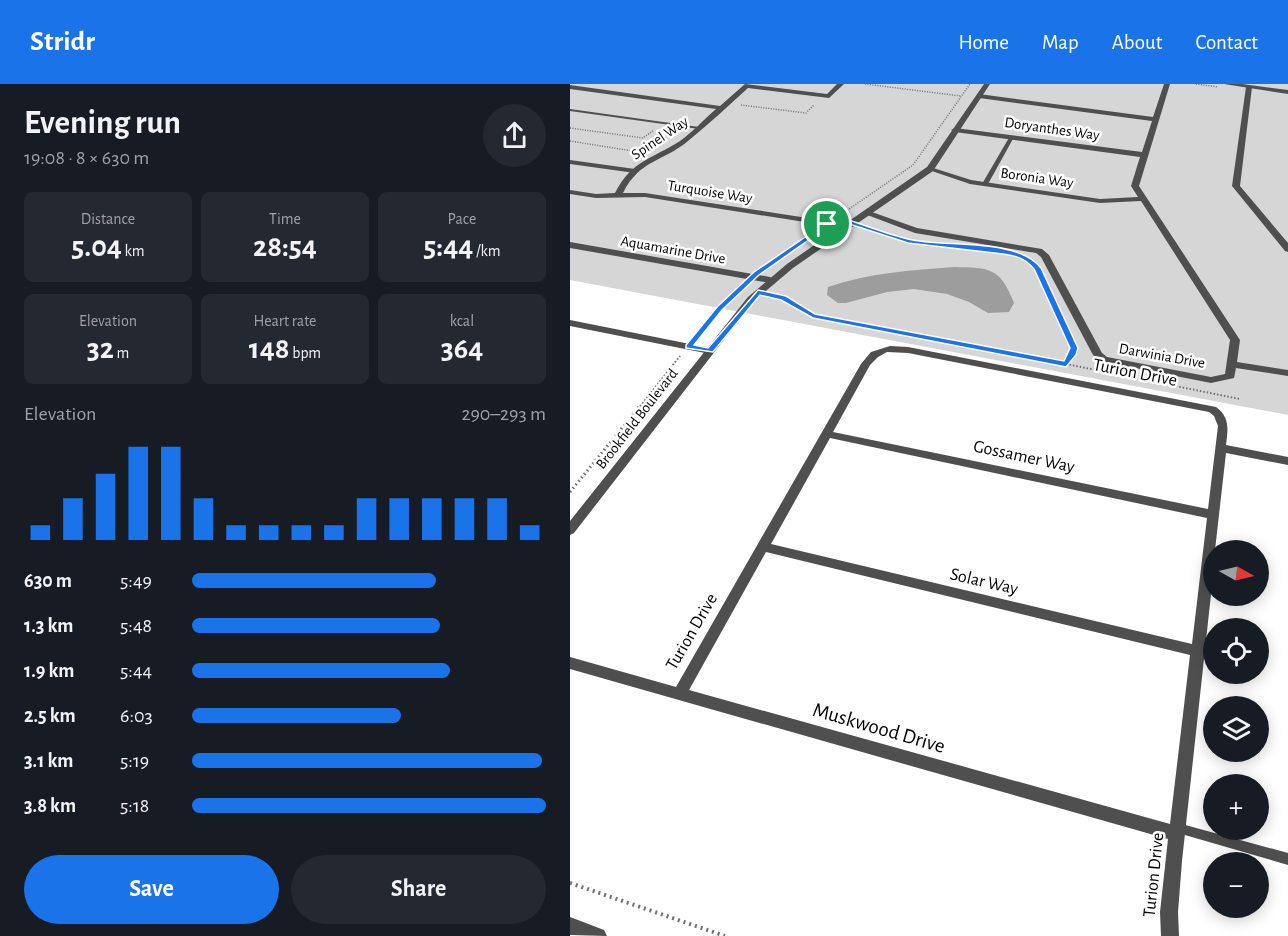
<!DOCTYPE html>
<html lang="en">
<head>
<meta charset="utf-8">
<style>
  :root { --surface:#171b24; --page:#242831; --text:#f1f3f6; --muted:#9ea1a6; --accent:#1a73e8 }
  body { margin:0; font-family:"Alegreya Sans",sans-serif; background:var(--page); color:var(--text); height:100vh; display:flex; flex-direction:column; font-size:22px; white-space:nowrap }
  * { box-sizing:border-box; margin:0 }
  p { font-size:20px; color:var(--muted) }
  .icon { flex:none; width:33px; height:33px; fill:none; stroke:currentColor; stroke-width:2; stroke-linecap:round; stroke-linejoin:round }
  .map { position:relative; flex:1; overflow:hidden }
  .drawer { display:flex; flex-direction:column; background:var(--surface); width:570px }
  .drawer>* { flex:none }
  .needle { width:39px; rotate:98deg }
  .controls { position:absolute; left:633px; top:456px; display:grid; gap:12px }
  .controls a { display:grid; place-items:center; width:66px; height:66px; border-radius:50%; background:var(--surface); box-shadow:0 3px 15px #0003; font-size:30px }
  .pin { position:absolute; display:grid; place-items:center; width:51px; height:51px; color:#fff; margin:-26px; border:3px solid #fff; border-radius:50%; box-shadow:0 2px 6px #0007 }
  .round { display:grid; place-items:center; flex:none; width:63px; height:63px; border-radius:32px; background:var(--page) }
  .summary { display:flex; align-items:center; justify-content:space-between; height:102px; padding:0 24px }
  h1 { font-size:33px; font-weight:600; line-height:45px }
  .stats { display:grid; grid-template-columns:repeat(3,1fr); gap:9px; height:102px; padding:6px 24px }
  .stats div { display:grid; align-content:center; border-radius:9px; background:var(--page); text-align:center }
  .stats b { font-size:30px; font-weight:600 }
  .stats small { font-size:16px; font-weight:400 }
  .stats p { font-size:16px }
  .chart { height:168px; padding:12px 24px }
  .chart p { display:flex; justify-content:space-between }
  .chart svg { width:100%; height:108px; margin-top:6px; stroke:var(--accent); stroke-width:6 }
  .primary-button { display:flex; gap:12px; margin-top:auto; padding:12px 24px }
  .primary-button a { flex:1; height:69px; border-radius:36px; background:var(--accent); color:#fff; font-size:24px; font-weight:600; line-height:69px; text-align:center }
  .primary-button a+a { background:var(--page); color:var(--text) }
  ul { padding:0 24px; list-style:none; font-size:20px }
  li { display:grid; grid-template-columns:96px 72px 1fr; align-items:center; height:45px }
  li i { height:15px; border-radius:8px; background:var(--accent) }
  header { display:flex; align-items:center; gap:36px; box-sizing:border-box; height:84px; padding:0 30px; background:var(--accent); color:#fff }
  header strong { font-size:28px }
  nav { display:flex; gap:33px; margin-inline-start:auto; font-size:21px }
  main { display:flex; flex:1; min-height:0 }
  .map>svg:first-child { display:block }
  .green { fill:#d6d6d6 }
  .water { fill:#9d9d9d }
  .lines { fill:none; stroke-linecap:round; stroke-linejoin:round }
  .path-far3 { stroke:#717171; stroke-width:1.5; stroke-dasharray:1 1.5; stroke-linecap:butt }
  .path-far2 { stroke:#717171; stroke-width:2; stroke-dasharray:1.5 2; stroke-linecap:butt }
  .path-far1 { stroke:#717171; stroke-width:3; stroke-dasharray:1.5 3; stroke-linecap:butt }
  .path { stroke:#717171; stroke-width:4; stroke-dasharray:2 4; stroke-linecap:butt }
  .service { fill:#4f4f4f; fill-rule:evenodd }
  .minor { fill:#4f4f4f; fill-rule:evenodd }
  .tertiary { fill:#4f4f4f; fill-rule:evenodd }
  .route { fill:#1a73e8; stroke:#fff; stroke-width:1.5; fill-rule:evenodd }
  .labels { text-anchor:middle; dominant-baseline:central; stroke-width:5; stroke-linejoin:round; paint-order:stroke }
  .far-street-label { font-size:15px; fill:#000; stroke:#fff }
  .street-label { font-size:18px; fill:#000; stroke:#fff }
  .near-street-label { font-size:21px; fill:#000; stroke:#fff }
</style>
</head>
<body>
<header>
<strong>Stridr</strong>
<nav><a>Home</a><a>Map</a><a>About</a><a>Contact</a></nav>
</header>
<main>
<section class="drawer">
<div class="summary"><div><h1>Evening run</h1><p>19:08 · 8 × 630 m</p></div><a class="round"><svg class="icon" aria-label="share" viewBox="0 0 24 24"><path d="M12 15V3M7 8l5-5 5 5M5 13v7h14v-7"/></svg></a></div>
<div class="stats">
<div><p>Distance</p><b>5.04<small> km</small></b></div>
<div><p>Time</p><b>28:54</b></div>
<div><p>Pace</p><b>5:44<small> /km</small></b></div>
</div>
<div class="stats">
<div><p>Elevation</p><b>32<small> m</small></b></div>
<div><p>Heart rate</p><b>148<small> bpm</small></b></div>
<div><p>kcal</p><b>364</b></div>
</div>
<div class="chart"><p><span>Elevation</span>290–293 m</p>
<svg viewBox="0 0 160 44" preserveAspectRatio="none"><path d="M5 44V38M15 44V27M25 44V17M35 44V6M45 44V6M55 44V27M65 44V38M75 44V38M85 44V38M95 44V38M105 44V27M115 44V27M125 44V27M135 44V27M145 44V27M155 44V38"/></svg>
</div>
<ul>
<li><b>630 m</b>5:49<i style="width:69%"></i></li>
<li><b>1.3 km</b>5:48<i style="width:70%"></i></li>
<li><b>1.9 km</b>5:44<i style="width:73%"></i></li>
<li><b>2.5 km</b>6:03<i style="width:59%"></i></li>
<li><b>3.1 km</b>5:19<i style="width:99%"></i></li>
<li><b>3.8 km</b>5:18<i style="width:100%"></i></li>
</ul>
<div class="primary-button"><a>Save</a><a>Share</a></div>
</section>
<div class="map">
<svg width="718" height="852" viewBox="0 0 718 852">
  <rect width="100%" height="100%" fill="#fff"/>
  <path class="green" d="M 0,0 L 718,0 L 718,331 L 0,196 Z"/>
  <path class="water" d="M 384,183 C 420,184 430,183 444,219 L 439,228 L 418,229 L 399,218 L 377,210 L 344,205 L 317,208 L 276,219 L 268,219 L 257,211 L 258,203 C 298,189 342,186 384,183 Z"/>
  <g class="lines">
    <g class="path-far3">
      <path d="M 295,0 L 391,12"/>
      <path d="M 626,0 L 648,3"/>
      <path d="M 171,21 L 236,29 L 244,21"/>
      <path d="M 0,44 L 73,54 L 84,46"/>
      <path d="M 0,57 L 75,69"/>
      <path d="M 269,132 L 343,81 L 400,0"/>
    </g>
    <g class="path-far2">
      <path d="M 294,143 L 345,158"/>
      <path d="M 193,185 L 247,148"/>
      <path d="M 203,211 L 213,214 L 243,232 L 496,280 L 504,264 L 471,194"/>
      <path d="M 126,253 L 149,225 L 172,203"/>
      <path d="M 496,280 L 670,315"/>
      <path d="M 68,325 L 110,272"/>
    </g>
    <path class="path-far1" d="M 0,408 L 69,323"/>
    <path class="path" d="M 0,799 L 155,852"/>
    <g class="service">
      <path d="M 0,25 L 129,43 L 131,44 L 129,45 L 0,27 Z"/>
      <path d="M 440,52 L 444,53 L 418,100 L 413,101 L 412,100 Z"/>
      <path d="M 0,76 L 65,85 L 68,87 L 65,89 L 0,80 Z"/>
      <path d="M 608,739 L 718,769 L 718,781 L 608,749 L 604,748 L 602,744 L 604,740 Z"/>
    </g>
    <g class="minor">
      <path d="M 175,0 L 257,10 L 267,0 L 274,0 L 259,14 L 178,4 C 158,22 139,40 118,57 C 93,78 70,75 53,109 L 75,109 L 276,140 L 280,143 L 279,145 L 75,113 L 26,114 L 0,110 L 0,106 L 26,110 L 45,109 C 62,76 82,75 110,57 C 123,48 134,35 146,25 L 0,5 L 0,1 L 150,22 Z"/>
      <path d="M 594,0 L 600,0 L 569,102 L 670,256 L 667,278 L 718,286 L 718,292 L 666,284 L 664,294 L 641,299 L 530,277 L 523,271 L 471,173 L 466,169 L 345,149 L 292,129 L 299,127 L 347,144 L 472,165 L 479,171 L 532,269 L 537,273 L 641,293 L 655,290 L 660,256 L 571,117 L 530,119 L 400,100 L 356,85 L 360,83 L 401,96 L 530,115 L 568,113 L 561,102 L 570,73 L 385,48 L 381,46 L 385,44 L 572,68 L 582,37 L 409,14 L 406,12 L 409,10 L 583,33 Z"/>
      <path d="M 679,1 L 682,3 L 670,102 L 718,159 L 718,168 L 715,167 L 662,102 L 676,3 Z"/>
      <path d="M 0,158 L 200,193 L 205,196 L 200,199 L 0,164 Z"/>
      <path d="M 0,236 L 140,264 L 145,267 L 140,270 L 0,242 Z"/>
      <path d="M 320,262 L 338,263 L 646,323 C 660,333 658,345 656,361 L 718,373 L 718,381 L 656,369 L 645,466 L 644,466 L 644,483 L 612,777 L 608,828 L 609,852 L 591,852 L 590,828 L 598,755 L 0,585 L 0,573 L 106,603 L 291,280 L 301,268 ZM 317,268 L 338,269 L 639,328 L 644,332 L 648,342 L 638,425 L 263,348 L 300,281 L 308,273 ZM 260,354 L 637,434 L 622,560 L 201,460 ZM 196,468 L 620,571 L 600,740 L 119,606 Z"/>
      <path d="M 0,833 L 34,846 L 37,852 L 0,851 Z"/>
    </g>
    <g class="tertiary">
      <path d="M 414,0 L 420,0 L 363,87 L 223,184 L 184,217 L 4,449 L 0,451 L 0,437 L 178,213 L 217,180 L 357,83 Z"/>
      <path d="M 654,0 L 672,0 L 718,6 L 718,10 Z"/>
    </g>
  </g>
  <path class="route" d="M 266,132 C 290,139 313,149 338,155 C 374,164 447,153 471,184 L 508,264 L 506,271 L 496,283 L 243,234 L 211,216 L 190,211 L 143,268 L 116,264 L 116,261 L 147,223 L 184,188 ZM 267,136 L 338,159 L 433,170 C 446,172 455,174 464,185 L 500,264 L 494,277 L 245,230 L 216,212 L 188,206 L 138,264 L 124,261 L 152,226 L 189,191 Z"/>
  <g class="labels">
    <g class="far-street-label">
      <text transform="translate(482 45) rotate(8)">Doryanthes Way</text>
      <text transform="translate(90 54) rotate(-34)">Spinel Way</text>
      <text transform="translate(467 94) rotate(8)">Boronia Way</text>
      <text transform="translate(140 108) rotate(9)">Turquoise Way</text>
      <text transform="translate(103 166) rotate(10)">Aquamarine Drive</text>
      <text transform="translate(592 272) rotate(10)">Darwinia Drive</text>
      <text transform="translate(67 335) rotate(-52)">Brookfield Boulevard</text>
    </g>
    <g class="street-label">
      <text transform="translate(565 289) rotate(11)">Turion Drive</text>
      <text transform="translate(454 373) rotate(12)">Gossamer Way</text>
      <text transform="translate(414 498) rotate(13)">Solar Way</text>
      <text transform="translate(122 548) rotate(-60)">Turion Drive</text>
      <text transform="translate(584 791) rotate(-84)">Turion Drive</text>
    </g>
    <g class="near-street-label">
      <text transform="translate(309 644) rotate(16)">Muskwood Drive</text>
    </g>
  </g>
</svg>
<div class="controls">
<a><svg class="needle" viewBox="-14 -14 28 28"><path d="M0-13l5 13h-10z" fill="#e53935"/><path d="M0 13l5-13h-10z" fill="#9ea1a6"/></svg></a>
<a><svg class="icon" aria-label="locate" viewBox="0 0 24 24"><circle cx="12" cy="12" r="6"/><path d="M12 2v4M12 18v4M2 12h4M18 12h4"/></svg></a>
<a><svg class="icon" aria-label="layers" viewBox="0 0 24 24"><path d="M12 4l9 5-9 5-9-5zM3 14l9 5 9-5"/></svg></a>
<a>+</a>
<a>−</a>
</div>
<div class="pin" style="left:257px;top:140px;background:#1e9e55"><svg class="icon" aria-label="arrive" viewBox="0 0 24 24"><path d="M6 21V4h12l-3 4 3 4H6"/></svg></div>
</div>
</main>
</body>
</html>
